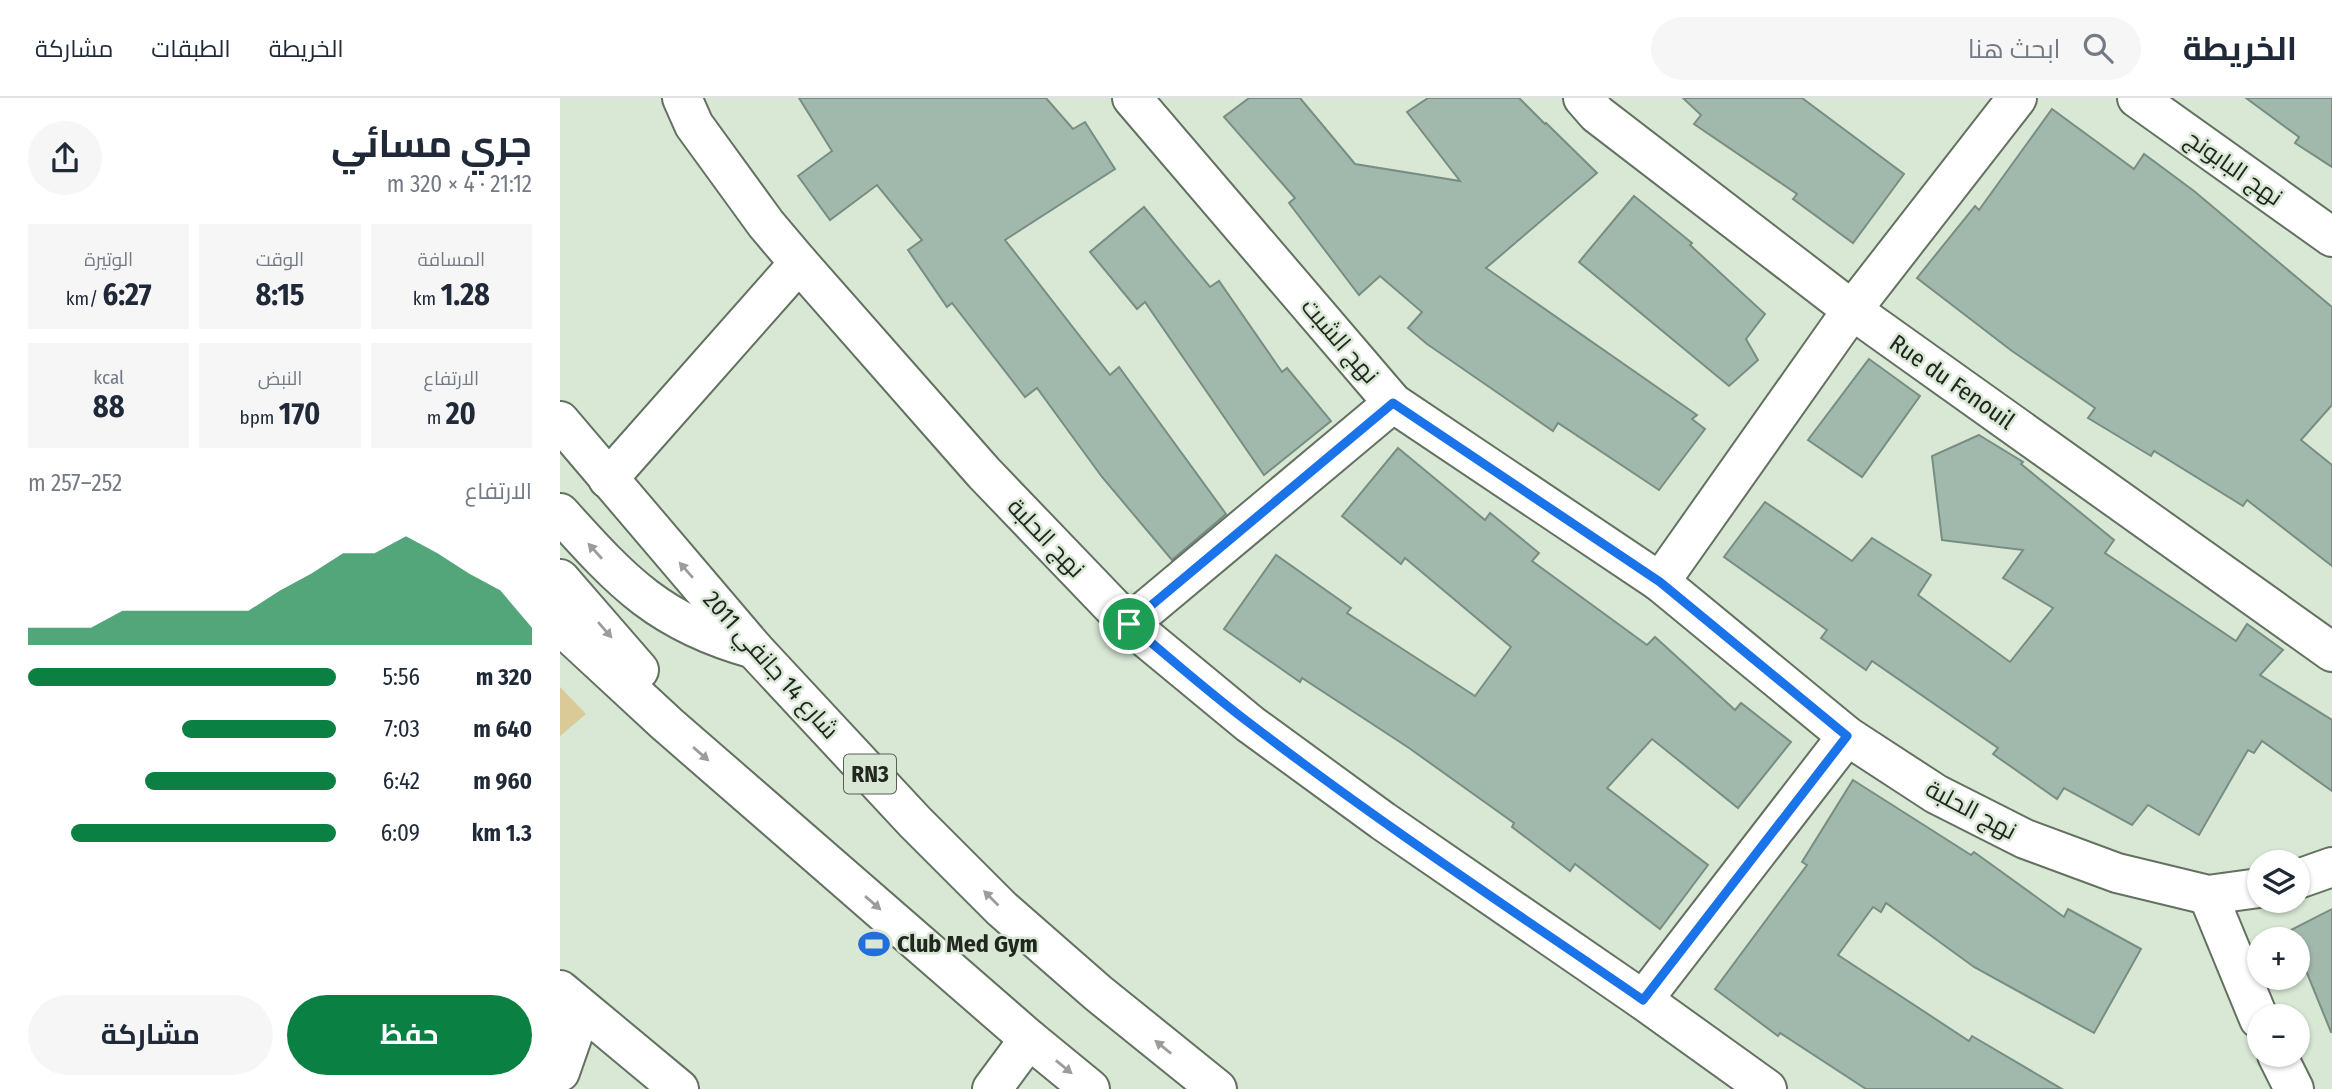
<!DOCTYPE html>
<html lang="ar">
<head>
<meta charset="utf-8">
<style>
  :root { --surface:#fff; --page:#f6f6f7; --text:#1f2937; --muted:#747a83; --line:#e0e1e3; --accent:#0b8043 }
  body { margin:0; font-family:"Fira Sans Condensed",Cairo,sans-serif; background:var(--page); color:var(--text); direction:rtl; height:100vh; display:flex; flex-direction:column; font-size:26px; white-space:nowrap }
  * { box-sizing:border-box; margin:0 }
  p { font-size:23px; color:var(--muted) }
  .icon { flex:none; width:38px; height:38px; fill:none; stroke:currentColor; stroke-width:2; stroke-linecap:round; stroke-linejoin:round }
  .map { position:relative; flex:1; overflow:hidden; direction:ltr }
  .details { display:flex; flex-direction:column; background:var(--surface); width:560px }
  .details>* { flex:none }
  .fabs { position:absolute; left:1687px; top:752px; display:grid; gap:14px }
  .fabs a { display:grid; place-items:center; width:63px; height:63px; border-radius:50%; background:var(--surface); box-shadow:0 2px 5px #0004; font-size:35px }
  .pin { position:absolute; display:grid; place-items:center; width:60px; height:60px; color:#fff; margin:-30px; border:4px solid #fff; border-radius:50%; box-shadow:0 2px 7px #0007 }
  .round { display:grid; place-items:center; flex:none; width:74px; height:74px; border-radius:37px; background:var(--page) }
  .headline { display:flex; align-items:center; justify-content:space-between; height:119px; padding:0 28px }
  h1 { font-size:38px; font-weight:700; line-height:52px }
  .figures { display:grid; grid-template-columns:repeat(3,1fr); gap:10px; height:119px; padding:7px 28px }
  .figures div { display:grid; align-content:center; border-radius:0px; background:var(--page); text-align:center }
  .figures b { font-size:30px; font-weight:700 }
  .figures small { font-size:19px; font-weight:400 }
  .figures p { font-size:19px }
  .chart { height:196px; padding:14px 28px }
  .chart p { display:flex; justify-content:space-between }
  .chart svg { width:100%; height:126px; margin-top:7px; fill:var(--accent); opacity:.7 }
  .action { display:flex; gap:14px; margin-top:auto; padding:14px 28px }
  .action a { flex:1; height:80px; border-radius:42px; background:var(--accent); color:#fff; font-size:28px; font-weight:700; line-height:80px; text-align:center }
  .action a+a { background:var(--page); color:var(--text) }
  ul { padding:0 28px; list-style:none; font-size:23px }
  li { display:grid; grid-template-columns:112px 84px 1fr; align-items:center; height:52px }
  li i { height:18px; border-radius:9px; background:var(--accent) }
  header { display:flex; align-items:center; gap:42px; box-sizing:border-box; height:98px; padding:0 35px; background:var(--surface); border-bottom:2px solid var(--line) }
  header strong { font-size:33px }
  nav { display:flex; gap:38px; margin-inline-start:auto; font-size:24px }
  .search { width:490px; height:63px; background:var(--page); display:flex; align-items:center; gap:18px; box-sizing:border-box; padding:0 24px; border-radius:38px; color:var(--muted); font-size:26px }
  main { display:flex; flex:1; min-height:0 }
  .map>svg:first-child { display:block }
  .green { fill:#daca97 }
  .building { fill:#a1b8ac; stroke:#788e83; stroke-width:2 }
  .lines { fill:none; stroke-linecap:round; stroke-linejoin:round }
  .street-casing { stroke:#637160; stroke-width:42 }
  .highway-casing { stroke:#637160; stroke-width:42 }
  .street { stroke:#fff; stroke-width:38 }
  .highway { stroke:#fff; stroke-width:38 }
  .oneway { fill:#9b9d9a }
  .route-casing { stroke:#fff; stroke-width:14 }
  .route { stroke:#1a73e8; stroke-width:9 }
  .labels { text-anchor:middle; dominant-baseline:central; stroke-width:5; stroke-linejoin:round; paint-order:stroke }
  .shield { fill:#d8e8d5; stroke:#586056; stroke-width:2 }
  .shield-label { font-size:23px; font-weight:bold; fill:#21261f }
  .street-label { font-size:24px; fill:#21261f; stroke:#d8e8d5 }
  .poi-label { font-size:24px; font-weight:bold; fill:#21261f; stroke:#d8e8d5; text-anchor:start }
</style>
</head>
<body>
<header>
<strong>الخريطة</strong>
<div class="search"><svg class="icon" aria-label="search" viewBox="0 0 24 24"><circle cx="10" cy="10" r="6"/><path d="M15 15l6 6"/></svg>ابحث هنا</div>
<nav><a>الخريطة</a><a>الطبقات</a><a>مشاركة</a></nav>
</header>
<main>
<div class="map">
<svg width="1772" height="991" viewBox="0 0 1772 991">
  <rect width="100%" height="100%" fill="#d8e8d5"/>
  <path class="green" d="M 0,589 L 26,616 L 0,638 Z"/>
  <g class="building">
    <path d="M 239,0 L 486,0 L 513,31 L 525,24 L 555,71 L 445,142 L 550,277 L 559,269 L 666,416 L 612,462 L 542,379 L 477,290 L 465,299 L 392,205 L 387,209 L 348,152 L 362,142 L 317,87 L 270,122 L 238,78 L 272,53 Z"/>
    <path d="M 689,0 L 740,0 L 795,66 L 900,83 L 847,14 L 868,0 L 959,0 L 985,26 L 986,25 L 1037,75 L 926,170 L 1137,317 L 1132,321 L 1145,331 L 1099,392 L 998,325 L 993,333 L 867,246 L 848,230 L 862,214 L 820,178 L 799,197 L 729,105 L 735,100 L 664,19 Z"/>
    <path d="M 1123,0 L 1242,0 L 1344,76 L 1293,145 L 1233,101 L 1237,96 L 1134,26 L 1141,17 Z"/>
    <path d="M 1686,0 L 1772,0 L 1772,69 L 1735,45 L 1739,39 Z"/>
    <path d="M 1492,11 L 1574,71 L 1584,56 L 1634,93 L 1772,209 L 1772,307 L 1741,342 L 1772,367 L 1772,468 L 1687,402 L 1683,408 L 1594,353 L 1591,358 L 1528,320 L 1535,310 L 1452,253 L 1357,180 L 1415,108 L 1419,112 Z"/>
    <path d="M 1074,98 L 1132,145 L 1130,147 L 1205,216 L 1186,241 L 1198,262 L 1169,288 L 1019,164 Z"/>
    <path d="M 584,109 L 650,189 L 659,183 L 722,274 L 727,270 L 771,323 L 704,377 L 585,204 L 577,211 L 530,154 Z"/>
    <path d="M 1309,261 L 1360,298 L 1302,379 L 1248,342 Z"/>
    <path d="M 1419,337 L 1463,364 L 1461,366 L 1554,442 L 1545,455 L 1676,543 L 1687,526 L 1723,552 L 1700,577 L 1772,622 L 1772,693 L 1702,643 L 1694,655 L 1688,652 L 1639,737 L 1588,707 L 1572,727 L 1504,690 L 1497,701 L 1433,656 L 1438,650 L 1312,563 L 1306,572 L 1261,540 L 1267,532 L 1164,459 L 1205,404 L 1292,463 L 1312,440 L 1371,477 L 1358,497 L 1450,564 L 1493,510 L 1443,480 L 1463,452 L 1382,442 L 1372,358 Z"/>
    <path d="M 838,350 L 925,422 L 930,415 L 979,455 L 972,463 L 1087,547 L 1095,539 L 1175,612 L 1181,605 L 1231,644 L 1178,710 L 1092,641 L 1047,690 L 1148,767 L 1100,831 L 1015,766 L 1010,773 L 952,729 L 954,725 L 849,650 L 742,580 L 740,584 L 664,531 L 716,457 L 791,510 L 787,515 L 915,598 L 951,549 L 845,460 L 841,466 L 782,418 Z"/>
    <path d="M 1293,682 L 1411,757 L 1414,754 L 1504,819 L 1508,811 L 1581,851 L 1534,935 L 1414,869 L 1326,805 L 1321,814 L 1313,809 L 1278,857 L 1409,943 L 1412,938 L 1502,991 L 1306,991 L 1220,935 L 1218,938 L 1155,891 L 1247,767 L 1242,764 Z"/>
    <path d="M 1772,811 L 1772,934 L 1771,934 L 1738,853 L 1738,842 L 1733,842 L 1729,833 Z"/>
  </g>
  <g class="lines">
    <defs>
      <g id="street">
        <path d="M 122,0 L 134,27 L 206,126 L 239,165 L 424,375 L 569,526 L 690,626 L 823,723 L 1083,902 L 1207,991"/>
        <path d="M 572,0 L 833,305 L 1100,484 L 1287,638 L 1376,696 L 1465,741 L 1557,775 L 1648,797 L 1699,790"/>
        <path d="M 1023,0 L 1037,16 L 1292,212 L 1772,554"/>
        <path d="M 1577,0 L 1772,139"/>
        <path d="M 48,381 L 239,165"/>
        <path d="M 1100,484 L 1292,212 L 1457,0"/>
        <path d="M 569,526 L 833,305"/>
        <path d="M 1738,781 L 1772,769"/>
        <path d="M 1648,797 L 1699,921"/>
        <path d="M 0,892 L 119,991"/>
        <path d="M 1083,902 L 1287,638"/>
        <path d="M 1717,957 L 1734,991"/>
        <path d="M 0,974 L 22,911"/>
        <path d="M 432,991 L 469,941"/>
      </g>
      <g id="highway">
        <path d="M 0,323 L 194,551 L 355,724 L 442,811 L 538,895 L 657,991"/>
        <path d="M 0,415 C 63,485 100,525 194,551"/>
        <path d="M 0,481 L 79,572"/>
        <path d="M 0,527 L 107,626 L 469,941 L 530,991"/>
      </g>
    </defs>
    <use href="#street" class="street-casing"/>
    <use href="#highway" class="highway-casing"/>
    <use href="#street" class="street"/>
    <use href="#highway" class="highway"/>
  </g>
  <defs><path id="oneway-solid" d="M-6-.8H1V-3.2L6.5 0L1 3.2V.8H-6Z" transform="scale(1.75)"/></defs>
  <g class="oneway">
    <use href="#oneway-solid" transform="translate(35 453) rotate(-132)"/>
    <use href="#oneway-solid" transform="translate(126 472) rotate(-131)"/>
    <use href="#oneway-solid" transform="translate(45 532) rotate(49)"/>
    <use href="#oneway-solid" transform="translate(141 656) rotate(41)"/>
    <use href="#oneway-solid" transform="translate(431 800) rotate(-135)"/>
    <use href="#oneway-solid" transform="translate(313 805) rotate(41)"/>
    <use href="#oneway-solid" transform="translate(603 949) rotate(-141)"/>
    <use href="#oneway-solid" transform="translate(504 969) rotate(39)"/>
  </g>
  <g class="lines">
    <defs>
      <path id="route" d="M 833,305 L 1100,484 L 1287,638 L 1083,902 C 952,812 818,724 692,627 C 649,595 610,560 569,526 Z"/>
    </defs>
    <use href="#route" class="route-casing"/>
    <use href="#route" class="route"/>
  </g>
  <defs>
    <symbol id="stadium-bare" viewBox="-9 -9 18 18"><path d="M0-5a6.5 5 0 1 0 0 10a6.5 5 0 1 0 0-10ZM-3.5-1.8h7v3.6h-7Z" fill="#236fda" stroke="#d8e8d5" stroke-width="2.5" paint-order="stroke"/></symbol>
  </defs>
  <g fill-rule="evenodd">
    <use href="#stadium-bare" x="292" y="824" width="44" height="44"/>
  </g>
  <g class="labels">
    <rect class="shield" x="284" y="656.5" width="52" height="39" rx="5"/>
    <g class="shield-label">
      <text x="310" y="676">RN3</text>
    </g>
    <g class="street-label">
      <text transform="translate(1674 70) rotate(35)">نهج البابونج</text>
      <text transform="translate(780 243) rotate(49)">نهج الشبت</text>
      <text transform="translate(1392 284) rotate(35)">Rue du Fenouil</text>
      <text transform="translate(486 440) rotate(46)">نهج الحلبة</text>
      <text transform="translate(211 567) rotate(48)">شارع 14 جانفي 2011</text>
      <text transform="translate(1411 712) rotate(28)">نهج الحلبة</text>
    </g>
    <g class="poi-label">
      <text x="337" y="846">Club Med Gym</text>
    </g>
  </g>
</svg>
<div class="fabs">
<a><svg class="icon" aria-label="layers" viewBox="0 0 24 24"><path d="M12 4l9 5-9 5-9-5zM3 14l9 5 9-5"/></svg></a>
<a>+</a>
<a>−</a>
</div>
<div class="pin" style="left:569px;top:526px;background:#1e9e55"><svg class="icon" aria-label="arrive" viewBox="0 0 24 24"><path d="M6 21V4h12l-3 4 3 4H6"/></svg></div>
</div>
<section class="details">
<div class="headline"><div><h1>جري مسائي</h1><p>21:12 · 4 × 320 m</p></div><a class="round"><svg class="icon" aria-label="share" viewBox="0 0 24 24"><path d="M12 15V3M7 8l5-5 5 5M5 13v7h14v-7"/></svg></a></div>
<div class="figures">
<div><p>المسافة</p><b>1.28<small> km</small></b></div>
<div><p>الوقت</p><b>8:15</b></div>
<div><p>الوتيرة</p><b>6:27<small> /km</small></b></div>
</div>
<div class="figures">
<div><p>الارتفاع</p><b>20<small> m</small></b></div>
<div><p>النبض</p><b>170<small> bpm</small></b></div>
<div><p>kcal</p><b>88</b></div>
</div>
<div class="chart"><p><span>الارتفاع</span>252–257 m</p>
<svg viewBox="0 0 160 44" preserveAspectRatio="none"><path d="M0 44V38L10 38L20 38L30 32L40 32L50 32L60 32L70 32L80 25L90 19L100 12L110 12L120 6L130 12L140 19L150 25L160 38V44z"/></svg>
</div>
<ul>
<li><b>320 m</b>5:56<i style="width:100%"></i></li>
<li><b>640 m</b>7:03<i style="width:50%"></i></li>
<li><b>960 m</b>6:42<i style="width:62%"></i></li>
<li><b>1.3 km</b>6:09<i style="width:86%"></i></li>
</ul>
<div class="action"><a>حفظ</a><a>مشاركة</a></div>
</section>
</main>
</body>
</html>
